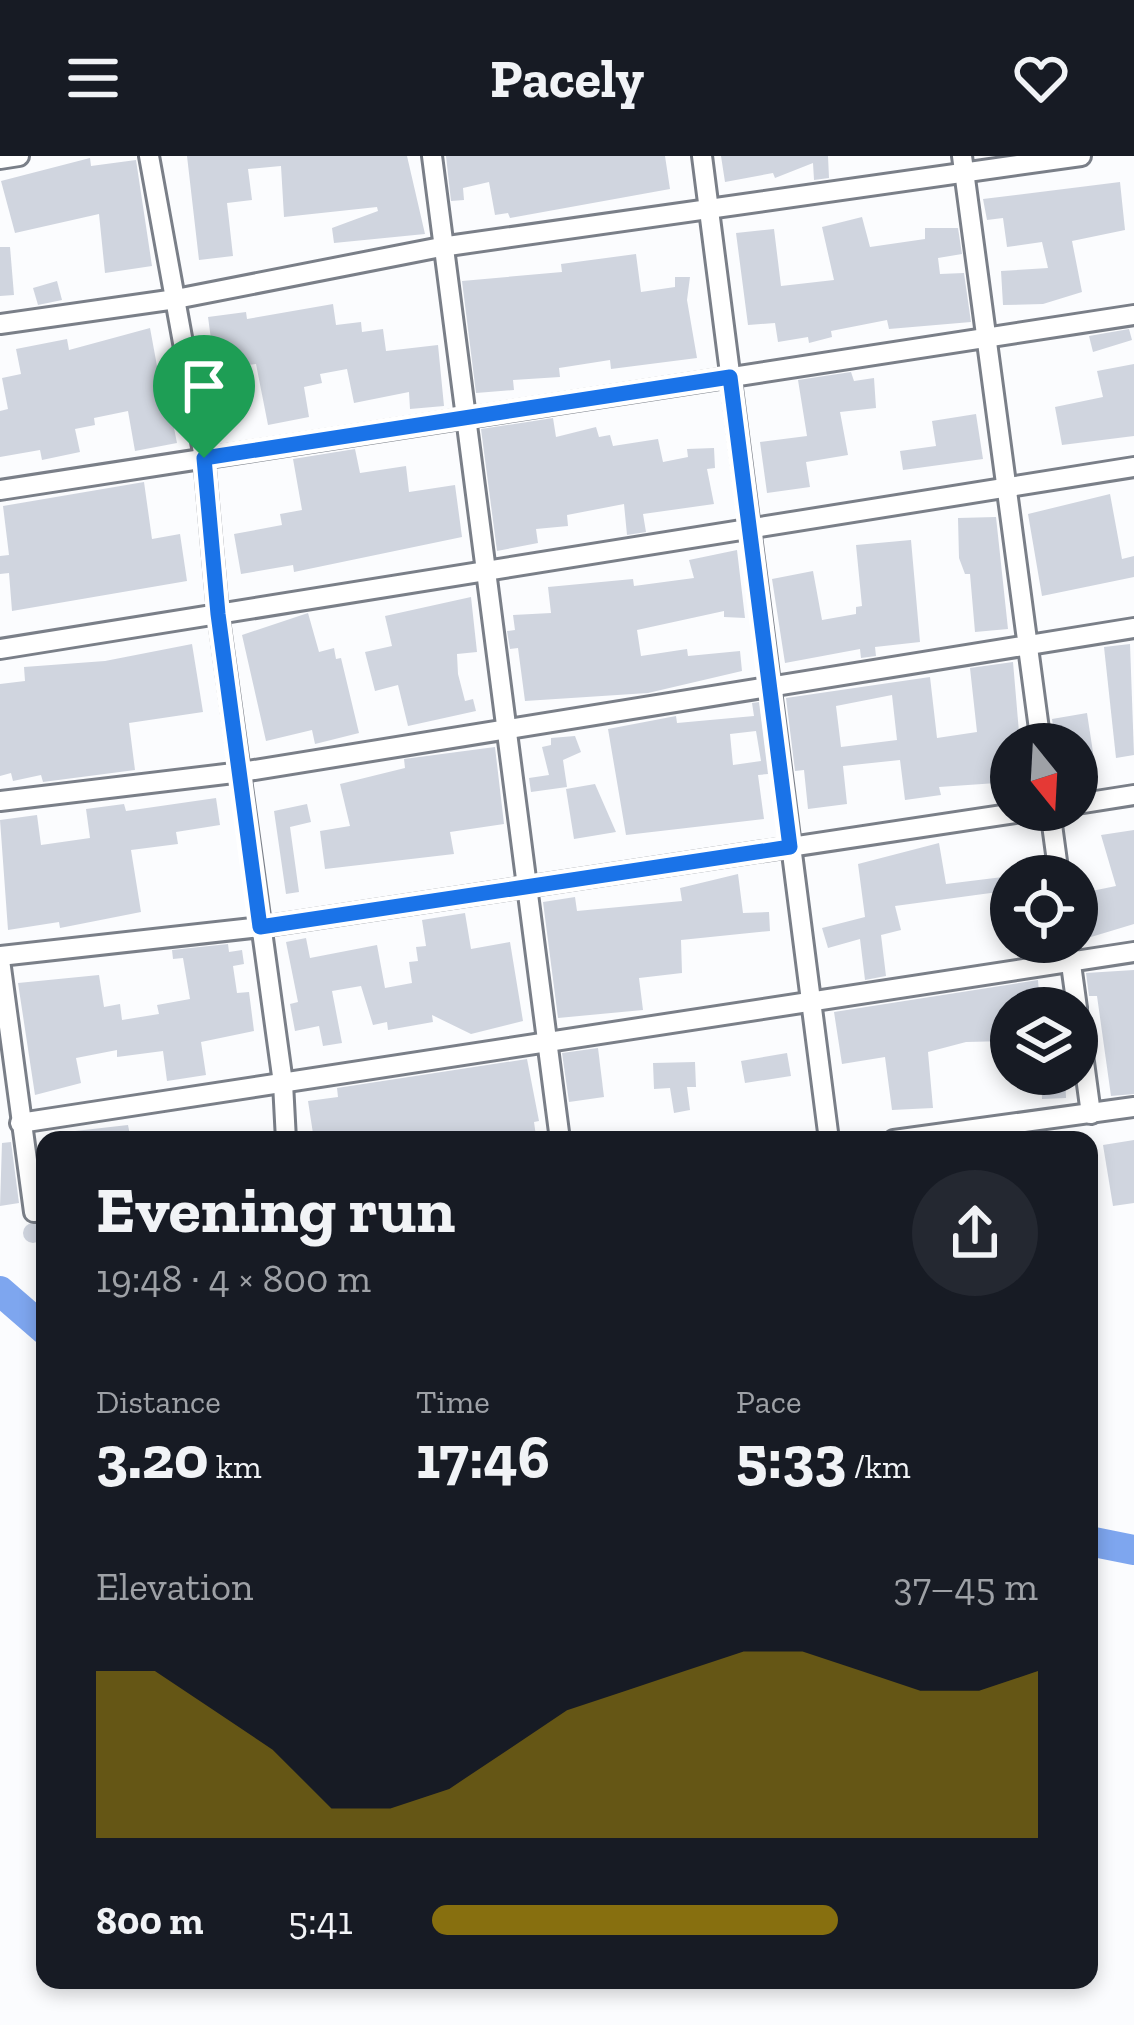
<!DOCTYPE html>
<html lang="en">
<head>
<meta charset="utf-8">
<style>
  :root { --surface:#171b24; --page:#242831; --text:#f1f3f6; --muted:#9ea1a6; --accent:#876f0f }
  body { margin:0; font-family:"Zilla Slab",serif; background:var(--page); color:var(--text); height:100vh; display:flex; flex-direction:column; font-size:45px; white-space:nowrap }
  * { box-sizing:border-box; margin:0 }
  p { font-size:39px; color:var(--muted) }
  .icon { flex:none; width:66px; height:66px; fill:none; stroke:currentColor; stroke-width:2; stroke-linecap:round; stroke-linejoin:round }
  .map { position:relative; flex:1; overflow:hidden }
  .details { position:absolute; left:36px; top:975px; width:1062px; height:858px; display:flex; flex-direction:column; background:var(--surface); border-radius:24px; box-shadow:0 6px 18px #0003 }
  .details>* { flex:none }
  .needle { width:78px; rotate:162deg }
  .tools { position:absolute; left:990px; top:567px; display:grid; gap:24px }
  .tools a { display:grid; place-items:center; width:108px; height:108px; border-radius:50%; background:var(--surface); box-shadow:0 6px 18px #0003; font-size:60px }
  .pin { position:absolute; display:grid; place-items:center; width:102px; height:102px; color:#fff; margin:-123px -51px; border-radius:50% 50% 50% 0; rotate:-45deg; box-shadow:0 0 12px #0007 }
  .pin .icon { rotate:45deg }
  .round { display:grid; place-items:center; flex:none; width:126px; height:126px; border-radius:63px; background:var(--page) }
  .summary { display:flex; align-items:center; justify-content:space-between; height:204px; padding:0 60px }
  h1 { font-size:66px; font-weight:700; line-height:90px }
  .stats { display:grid; grid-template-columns:repeat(3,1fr); gap:18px; height:204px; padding:12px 60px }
  .stats div { display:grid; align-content:center }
  .stats b { font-size:60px; font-weight:700 }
  .stats small { font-size:33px; font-weight:400 }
  .stats p { font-size:33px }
  .chart { height:336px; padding:24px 60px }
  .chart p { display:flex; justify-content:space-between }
  .chart svg { width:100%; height:216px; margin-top:12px; fill:var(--accent); opacity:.7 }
  ul { padding:0 60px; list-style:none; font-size:39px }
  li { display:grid; grid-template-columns:192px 144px 1fr; align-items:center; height:90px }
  li i { height:30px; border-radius:15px; background:var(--accent) }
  header { display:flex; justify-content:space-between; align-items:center; height:156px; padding:0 60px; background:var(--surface); font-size:54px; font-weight:700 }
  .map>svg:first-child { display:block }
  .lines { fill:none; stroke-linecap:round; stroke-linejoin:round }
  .river { stroke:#7ea6ef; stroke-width:30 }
  .building { fill:#d0d5df; fill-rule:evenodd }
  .minor-casing { stroke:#7a7f88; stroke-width:24 }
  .minor { stroke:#fff; stroke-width:18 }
  .route-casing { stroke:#fff; stroke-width:24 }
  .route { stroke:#1a73e8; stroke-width:15 }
</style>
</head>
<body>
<header><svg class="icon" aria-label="menu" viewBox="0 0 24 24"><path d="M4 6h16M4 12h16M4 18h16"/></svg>Pacely<svg class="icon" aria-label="heart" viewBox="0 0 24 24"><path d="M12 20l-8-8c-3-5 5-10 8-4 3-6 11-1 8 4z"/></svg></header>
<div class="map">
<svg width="1134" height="1869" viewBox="0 0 1134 1869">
  <rect width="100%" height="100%" fill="#fbfcfe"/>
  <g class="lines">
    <g class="river">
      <path d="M 0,1135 L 45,1174"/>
      <path d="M 1089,1385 L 1134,1394"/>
    </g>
  </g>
  <g class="building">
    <path d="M 187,0 L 407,0 L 425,78 L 334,87 L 332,72 L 378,55 L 377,51 L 284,61 L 281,10 L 248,13 L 252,44 L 227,47 L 233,100 L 199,104 Z"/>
    <path d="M 446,0 L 665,0 L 670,33 L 510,62 L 508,57 L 495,59 L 489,26 L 463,32 L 464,44 L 451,45 Z"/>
    <path d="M 721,0 L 828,0 L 829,22 L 814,24 L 813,7 L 775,22 L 773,17 L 725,26 Z"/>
    <path d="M 90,2 L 91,10 L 136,4 L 152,110 L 105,117 L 99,58 L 15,77 L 1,25 Z"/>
    <path d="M 1120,26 L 1125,74 L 1072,85 L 1082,136 L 1043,148 L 1003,149 L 1001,115 L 1048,112 L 1042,86 L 1007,91 L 1003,62 L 987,64 L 983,43 Z"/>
    <path d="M 862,61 L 870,91 L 925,83 L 925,72 L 958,72 L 962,98 L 938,102 L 940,118 L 964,117 L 971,166 L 889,173 L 887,164 L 831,175 L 832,181 L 809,187 L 808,181 L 778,186 L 775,167 L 748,169 L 736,77 L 774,73 L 781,130 L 834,124 L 822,71 Z"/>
    <path d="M 0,91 L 10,91 L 14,139 L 0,140 Z"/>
    <path d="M 636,98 L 641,136 L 675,131 L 675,121 L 690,121 L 687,144 L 697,202 L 611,213 L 610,204 L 559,212 L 560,221 L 513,224 L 514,234 L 476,237 L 462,125 L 562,116 L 561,108 Z"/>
    <path d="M 57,125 L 62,144 L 38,149 L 33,132 Z"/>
    <path d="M 333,148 L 336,169 L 361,166 L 362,176 L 383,173 L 386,195 L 438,189 L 444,250 L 410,253 L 409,236 L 354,247 L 347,213 L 320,218 L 322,227 L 304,231 L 309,261 L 268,269 L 256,208 L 215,213 L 208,161 L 246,156 L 247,163 Z"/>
    <path d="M 150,172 L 157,210 L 173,207 L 177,230 L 166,232 L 177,287 L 135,295 L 128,255 L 94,262 L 95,269 L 75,273 L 80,296 L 42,304 L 40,294 L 0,301 L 0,255 L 8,253 L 2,222 L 21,218 L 16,193 L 67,183 L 69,194 Z"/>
    <path d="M 1129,173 L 1132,184 L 1093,196 L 1089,180 Z"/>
    <path d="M 1134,208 L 1134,280 L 1062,289 L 1055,251 L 1103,241 L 1097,215 Z"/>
    <path d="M 851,216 L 854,225 L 874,222 L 876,252 L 840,256 L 848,299 L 806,306 L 810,331 L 767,337 L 760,286 L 807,280 L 798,224 Z"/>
    <path d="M 976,258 L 983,303 L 903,314 L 900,295 L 936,290 L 932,265 Z"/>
    <path d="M 553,262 L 556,281 L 596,271 L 599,281 L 610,279 L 613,290 L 658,283 L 663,306 L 688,301 L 687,293 L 714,292 L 715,312 L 707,313 L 714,348 L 643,358 L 646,376 L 627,379 L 624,348 L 567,359 L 568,370 L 536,373 L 538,387 L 497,395 L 481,273 Z"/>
    <path d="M 355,293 L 360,317 L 406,310 L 409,336 L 455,329 L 462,381 L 294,416 L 293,409 L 241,418 L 234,378 L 282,369 L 280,358 L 302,354 L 293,303 Z"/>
    <path d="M 144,326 L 152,383 L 180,378 L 187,425 L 12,455 L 9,417 L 0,418 L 0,400 L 9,399 L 3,350 Z"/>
    <path d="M 1110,338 L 1122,403 L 1134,400 L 1134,421 L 1042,440 L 1028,358 Z"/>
    <path d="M 996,361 L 1008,473 L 975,476 L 970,418 L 965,418 L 959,402 L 958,362 Z"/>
    <path d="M 911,384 L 920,486 L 875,491 L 876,500 L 861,502 L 860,493 L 785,507 L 772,423 L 813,415 L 822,464 L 856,458 L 856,451 L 862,450 L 856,389 Z"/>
    <path d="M 737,394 L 745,462 L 724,461 L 724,455 L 637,474 L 641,500 L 687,493 L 688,500 L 740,495 L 742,515 L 648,537 L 525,545 L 518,492 L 510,493 L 507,475 L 515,474 L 513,459 L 551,457 L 548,431 L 633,423 L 634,430 L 694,422 L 689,404 Z"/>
    <path d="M 471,441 L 477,496 L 457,498 L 458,518 L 465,545 L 473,543 L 476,555 L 408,570 L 398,529 L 375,535 L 365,496 L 392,490 L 385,460 Z"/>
    <path d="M 308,457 L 319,496 L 334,492 L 336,503 L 341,502 L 359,577 L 315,588 L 312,574 L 266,585 L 242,479 Z"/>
    <path d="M 192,488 L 203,556 L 129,567 L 135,614 L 43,626 L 41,619 L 13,625 L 11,617 L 0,620 L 0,528 L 25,525 L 24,511 L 105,505 Z"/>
    <path d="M 1130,488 L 1134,599 L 1116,602 L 1104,491 Z"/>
    <path d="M 1013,506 L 1020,588 L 1011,588 L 1011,626 L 939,631 L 941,639 L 905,644 L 900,604 L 843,610 L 847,648 L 808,653 L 804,614 L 795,615 L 786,542 L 930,521 L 937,582 L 977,576 L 970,512 ZM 892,539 L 897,584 L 841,591 L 836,550 Z"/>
    <path d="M 759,546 L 768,618 L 758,619 L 764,663 L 626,679 L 608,573 L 676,560 L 677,567 L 754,560 L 752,547 ZM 756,575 L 761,605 L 733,609 L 730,578 Z"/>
    <path d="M 1087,557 L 1094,603 L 1077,606 L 1077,588 L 1056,588 L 1052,563 Z"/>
    <path d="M 575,580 L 581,596 L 563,604 L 567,631 L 531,636 L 529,622 L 549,619 L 542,591 L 551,589 L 551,582 Z"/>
    <path d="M 495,591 L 504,668 L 450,676 L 454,698 L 325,713 L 320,675 L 350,670 L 340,628 L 405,612 L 404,603 Z"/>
    <path d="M 595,628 L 616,676 L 574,683 L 566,633 Z"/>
    <path d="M 216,642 L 220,669 L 176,676 L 178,688 L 131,694 L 141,756 L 60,772 L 59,766 L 8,774 L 0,664 L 37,659 L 41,689 L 90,682 L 86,653 L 124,648 L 126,655 Z"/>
    <path d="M 307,648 L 311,666 L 290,671 L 299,736 L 286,738 L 274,655 Z"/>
    <path d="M 1134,674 L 1134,768 L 1081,784 L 1077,738 L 1116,730 L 1101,679 Z"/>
    <path d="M 939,687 L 946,728 L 1011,720 L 1011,780 L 1001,780 L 998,736 L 895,750 L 901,774 L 881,779 L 886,820 L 865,824 L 860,783 L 828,792 L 822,772 L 865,761 L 858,708 Z"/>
    <path d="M 738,718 L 743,757 L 769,756 L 770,775 L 681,784 L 682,817 L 639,822 L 643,854 L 558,862 L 543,746 L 575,741 L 577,755 L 682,745 L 680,732 Z"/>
    <path d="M 465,757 L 471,793 L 510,786 L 523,865 L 471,878 L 432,859 L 433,866 L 388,874 L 387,866 L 373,869 L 361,830 L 332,835 L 342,887 L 323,890 L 319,870 L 295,875 L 290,848 L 298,846 L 286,786 L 306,782 L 310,802 L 377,789 L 385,832 L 412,827 L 409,806 L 418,805 L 416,791 L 426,790 L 422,764 Z"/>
    <path d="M 228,788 L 229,796 L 242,794 L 244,808 L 233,810 L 237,837 L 249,836 L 254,875 L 201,886 L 206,919 L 167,925 L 163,895 L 117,901 L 117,894 L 76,902 L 81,927 L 35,939 L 18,827 L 99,819 L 104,851 L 120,848 L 122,864 L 159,858 L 157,849 L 190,843 L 183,802 L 173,803 L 172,794 Z"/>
    <path d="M 1134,814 L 1134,938 L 1111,940 L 1097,840 L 1089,840 L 1086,817 Z"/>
    <path d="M 1038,824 L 1040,852 L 1010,852 L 1008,885 L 966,886 L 928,896 L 933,952 L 892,954 L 885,901 L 842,908 L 834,856 Z"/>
    <path d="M 598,892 L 604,941 L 569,946 L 562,897 Z"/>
    <path d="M 787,897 L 791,920 L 745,927 L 741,905 Z"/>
    <path d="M 527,903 L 539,965 L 534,966 L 536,980 L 359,984 L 357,977 L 314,984 L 308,945 L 338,941 L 337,932 Z"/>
    <path d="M 695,906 L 696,931 L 687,931 L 690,954 L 674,957 L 670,932 L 654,933 L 653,907 Z"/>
    <path d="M 1041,918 L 1065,918 L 1066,942 L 1042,943 Z"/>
    <path d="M 128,969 L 131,984 L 76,984 L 75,975 Z"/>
    <path d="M 1134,984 L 1134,1047 L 1113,1050 L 1103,989 Z"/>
    <path d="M 11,986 L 19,1047 L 0,1050 L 2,987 Z"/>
    <circle cx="33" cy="1077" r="10"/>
  </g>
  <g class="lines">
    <defs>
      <g id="minor">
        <path d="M 149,0 L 204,302 L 218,457 L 283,927 L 286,984"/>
        <path d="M 432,0 L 560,984"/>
        <path d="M 702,0 L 829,984"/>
        <path d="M 962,0 L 1041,588"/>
        <path d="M 0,3 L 19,0"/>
        <path d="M 0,168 L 176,143 L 441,91 L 1081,0"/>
        <path d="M 0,334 L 1134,159"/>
        <path d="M 0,493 L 1134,311"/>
        <path d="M 0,645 L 242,616 L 1134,472"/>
        <path d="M 1077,648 L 1134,639"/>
        <path d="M 1050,654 L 1059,720"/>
        <path d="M 1068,786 L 1077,852"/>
        <path d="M 0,800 L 261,771 L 1035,654"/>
        <path d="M 0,804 L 34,1056"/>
        <path d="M 1077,854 L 1091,958"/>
        <path d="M 20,967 L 1134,796"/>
        <path d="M 894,984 L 1134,951"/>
      </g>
    </defs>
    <use href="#minor" class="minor-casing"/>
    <use href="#minor" class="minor"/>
  </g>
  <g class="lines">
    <defs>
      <path id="route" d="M 730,221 L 790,691 L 260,771 L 218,458 L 204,302 Z"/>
    </defs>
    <use href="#route" class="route-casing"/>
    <use href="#route" class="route"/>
  </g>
</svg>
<div class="tools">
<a><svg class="needle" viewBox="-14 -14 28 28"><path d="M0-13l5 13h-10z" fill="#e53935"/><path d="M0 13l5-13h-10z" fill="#9ea1a6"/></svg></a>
<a><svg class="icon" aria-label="locate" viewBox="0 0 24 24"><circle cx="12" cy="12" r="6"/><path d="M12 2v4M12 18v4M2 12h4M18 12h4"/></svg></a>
<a><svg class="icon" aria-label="layers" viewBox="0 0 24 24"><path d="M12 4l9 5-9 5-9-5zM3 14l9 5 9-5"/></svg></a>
</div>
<div class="pin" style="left:204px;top:302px;background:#1e9e55"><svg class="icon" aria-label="arrive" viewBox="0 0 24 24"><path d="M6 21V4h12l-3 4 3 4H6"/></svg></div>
<section class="details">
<div class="summary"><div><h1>Evening run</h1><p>19:48 · 4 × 800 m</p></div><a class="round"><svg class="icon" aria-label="share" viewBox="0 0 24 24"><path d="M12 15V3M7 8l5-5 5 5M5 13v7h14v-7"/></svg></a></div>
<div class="stats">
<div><p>Distance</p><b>3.20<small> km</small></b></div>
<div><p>Time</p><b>17:46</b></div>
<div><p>Pace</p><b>5:33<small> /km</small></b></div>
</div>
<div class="chart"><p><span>Elevation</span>37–45 m</p>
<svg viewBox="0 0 160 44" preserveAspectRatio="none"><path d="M0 44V10L10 10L20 18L30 26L40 38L50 38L60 34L70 26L80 18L90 14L100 10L110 6L120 6L130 10L140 14L150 14L160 10V44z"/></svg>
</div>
<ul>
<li><b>800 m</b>5:41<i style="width:67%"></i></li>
</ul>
</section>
</div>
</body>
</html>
